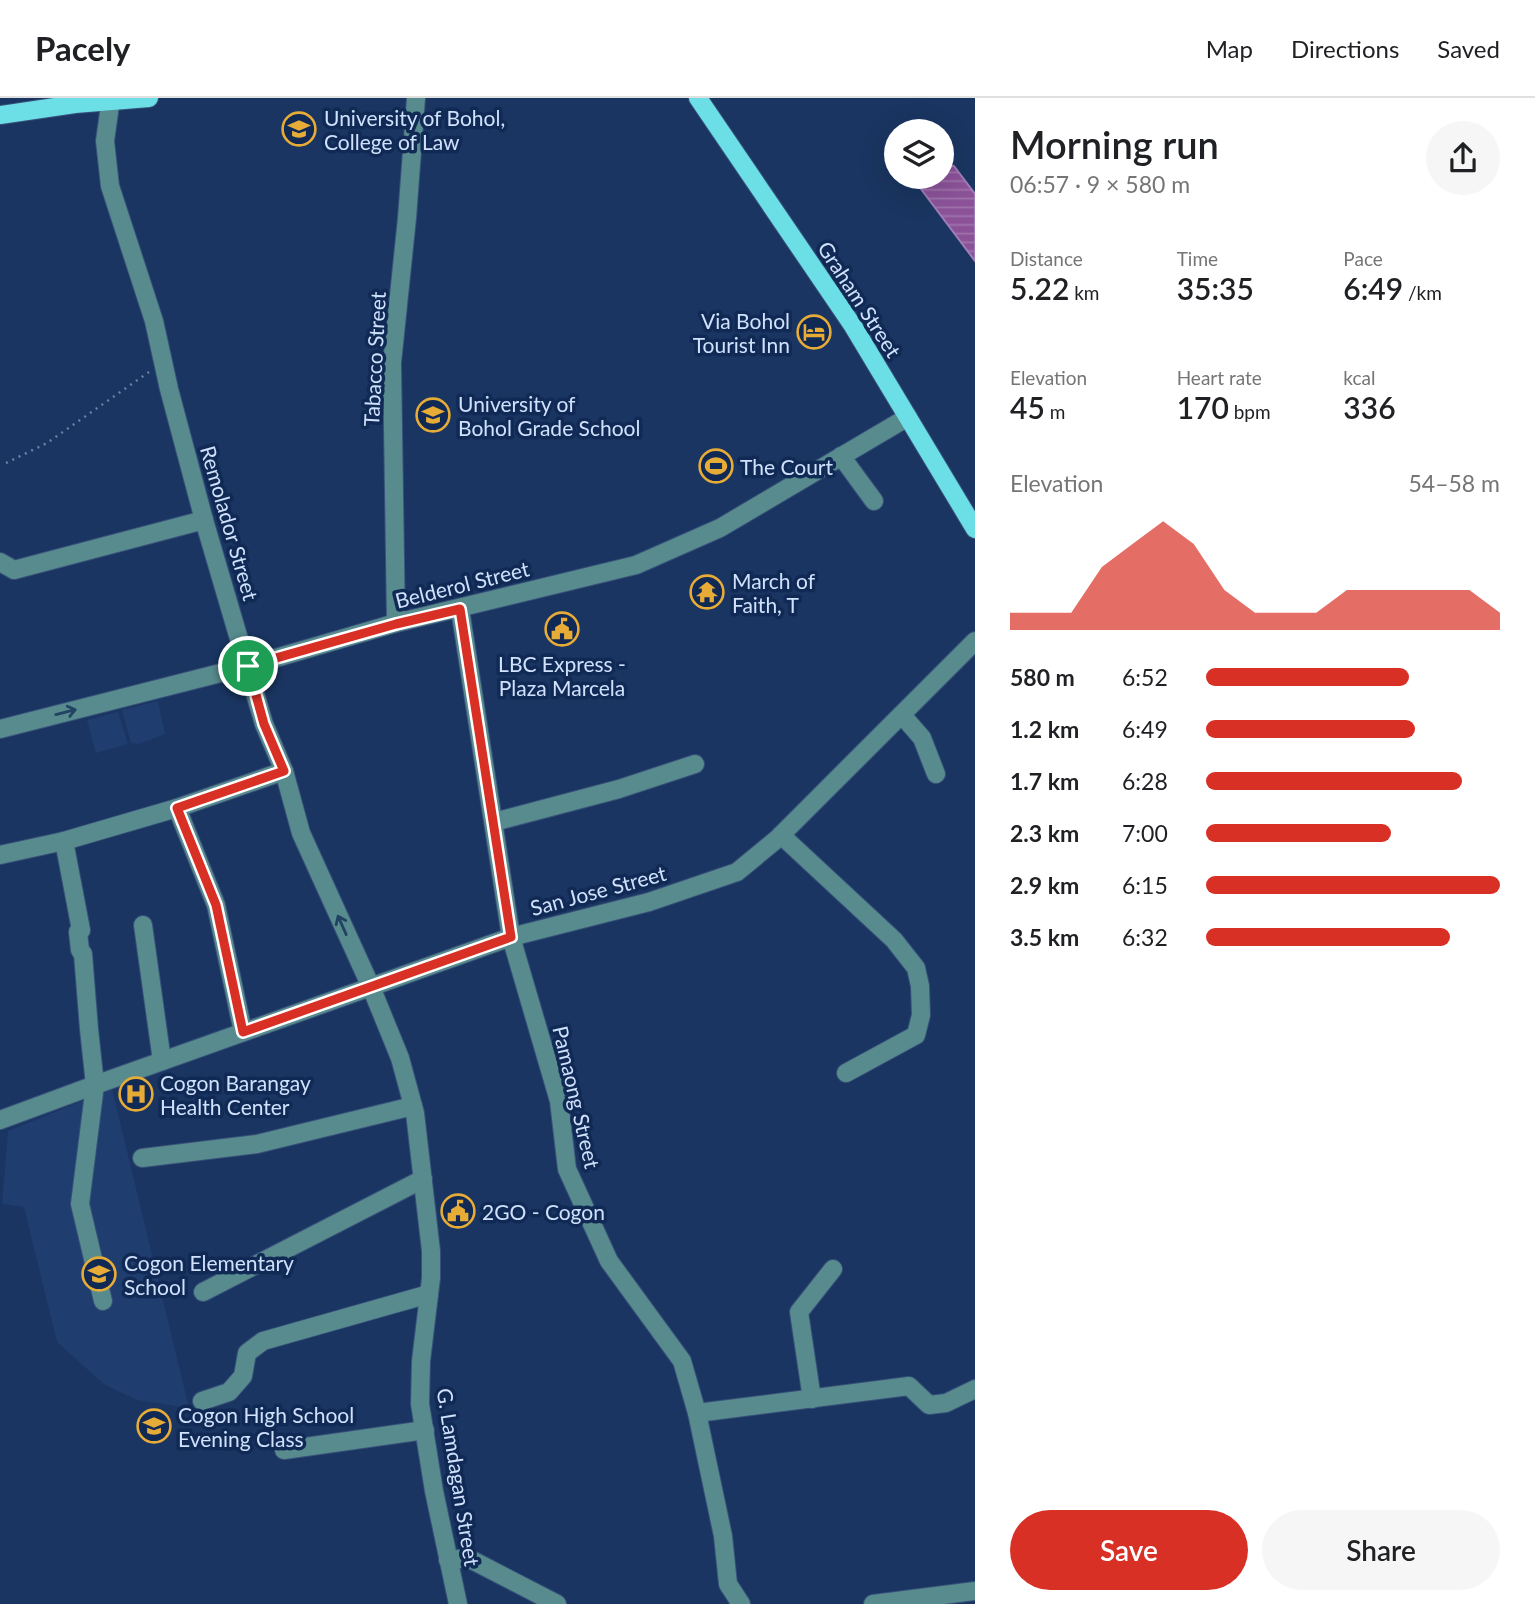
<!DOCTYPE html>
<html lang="en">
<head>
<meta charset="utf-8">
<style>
  :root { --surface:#fff; --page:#f6f6f6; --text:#202124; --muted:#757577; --line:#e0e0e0; --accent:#d93025 }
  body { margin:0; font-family:Lato,sans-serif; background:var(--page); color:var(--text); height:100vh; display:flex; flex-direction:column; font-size:26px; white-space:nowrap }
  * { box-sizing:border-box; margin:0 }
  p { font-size:23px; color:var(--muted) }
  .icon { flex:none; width:38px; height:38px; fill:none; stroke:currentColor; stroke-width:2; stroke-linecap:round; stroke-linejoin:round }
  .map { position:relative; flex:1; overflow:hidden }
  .details { display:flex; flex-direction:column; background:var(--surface); width:560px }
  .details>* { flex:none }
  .buttons { position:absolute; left:884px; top:21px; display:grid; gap:14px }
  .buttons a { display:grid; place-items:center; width:70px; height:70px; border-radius:50%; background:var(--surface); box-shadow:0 7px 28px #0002; font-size:35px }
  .pin { position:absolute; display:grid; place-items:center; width:60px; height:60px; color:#fff; margin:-30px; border:4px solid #fff; border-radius:50%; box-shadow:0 2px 7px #0007 }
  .round { display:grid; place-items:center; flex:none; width:74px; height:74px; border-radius:37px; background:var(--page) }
  .overview { display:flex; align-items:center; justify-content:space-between; height:119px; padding:0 35px }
  h1 { font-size:38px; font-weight:600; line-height:52px }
  .stats { display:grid; grid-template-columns:repeat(3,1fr); gap:10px; height:119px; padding:7px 35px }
  .stats div { display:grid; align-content:center }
  .stats b { font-size:30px; font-weight:600 }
  .stats small { font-size:19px; font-weight:400 }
  .stats p { font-size:19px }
  .chart { height:196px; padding:14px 35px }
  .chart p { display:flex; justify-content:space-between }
  .chart svg { width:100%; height:126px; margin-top:7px; fill:var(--accent); opacity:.7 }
  .button { display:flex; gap:14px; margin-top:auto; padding:14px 35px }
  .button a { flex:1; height:80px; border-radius:42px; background:var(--accent); color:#fff; font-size:28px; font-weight:600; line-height:80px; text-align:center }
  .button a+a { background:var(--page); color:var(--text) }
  ul { padding:0 35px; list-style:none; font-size:23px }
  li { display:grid; grid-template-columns:112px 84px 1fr; align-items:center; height:52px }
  li i { height:18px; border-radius:9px; background:var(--accent) }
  header { display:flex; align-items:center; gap:42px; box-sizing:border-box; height:98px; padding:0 35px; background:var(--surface); border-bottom:2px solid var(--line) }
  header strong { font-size:33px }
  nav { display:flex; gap:38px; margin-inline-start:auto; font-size:24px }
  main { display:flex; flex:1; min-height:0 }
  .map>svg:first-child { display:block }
  .built { fill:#203d70 }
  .water { fill:url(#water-rules); stroke:#a07db6; stroke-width:2 }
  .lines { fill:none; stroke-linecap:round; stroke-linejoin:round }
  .minor-casing { stroke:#37517a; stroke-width:20 }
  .major-casing { stroke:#37517a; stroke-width:20 }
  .path { stroke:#6c82a6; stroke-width:2.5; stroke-dasharray:2 5; stroke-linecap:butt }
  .minor { stroke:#578b8d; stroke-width:18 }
  .major { stroke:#6bdfe5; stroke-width:18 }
  .oneway { stroke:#224263 }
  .route-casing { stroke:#fff; stroke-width:14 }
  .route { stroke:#d93025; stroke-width:9 }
  .labels { text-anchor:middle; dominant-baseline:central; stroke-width:7; stroke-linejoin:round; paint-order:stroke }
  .poi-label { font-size:21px; fill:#d0e1fc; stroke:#102a55; text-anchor:start }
  .street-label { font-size:21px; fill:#d0e1fc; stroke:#102a55 }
</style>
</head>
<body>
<header>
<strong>Pacely</strong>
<nav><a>Map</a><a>Directions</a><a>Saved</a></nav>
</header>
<main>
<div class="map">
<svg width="975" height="1506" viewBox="0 0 975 1506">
  <defs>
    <pattern id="water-rules" width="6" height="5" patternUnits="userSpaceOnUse" patternTransform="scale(1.75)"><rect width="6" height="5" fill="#8b5298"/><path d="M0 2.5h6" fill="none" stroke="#9f73ac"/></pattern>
  </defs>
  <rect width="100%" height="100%" fill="#1a3561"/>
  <g class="built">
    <path d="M 158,603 L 165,636 L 139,646 L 131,645 L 122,612 Z"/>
    <path d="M 118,614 L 128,646 L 96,655 L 87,622 Z"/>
    <path d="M 112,991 L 189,1310 L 137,1302 L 105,1287 L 57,1244 L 24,1109 L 2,1106 L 8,1033 Z"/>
  </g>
  <path class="water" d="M 942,64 L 954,68 L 975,96 L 975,163 L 912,79 L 942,79 Z"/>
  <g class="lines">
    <defs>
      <g id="minor">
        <path d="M 111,0 L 105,43 L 110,88 L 154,223 L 169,291 L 204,422 L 264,626 L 284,673 L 301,735 L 371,889 L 400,960 L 415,1015 L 431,1153 L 431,1180 L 421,1263 L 420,1306 L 434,1393 L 458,1506"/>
        <path d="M 841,358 L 874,403"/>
        <path d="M 0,464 L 14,472 L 204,422"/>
        <path d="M 460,511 L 511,839 L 559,1003 L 567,1071 L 609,1163 L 682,1263 L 697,1315 L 723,1438 L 728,1486 L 741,1506"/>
        <path d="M 396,525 L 392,265 L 407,120 L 416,0"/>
        <path d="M 902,617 L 922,640 L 936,676"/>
        <path d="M 0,631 L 248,568 L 396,525 L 636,467 L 720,430 L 908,319"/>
        <path d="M 177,710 L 216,807 L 243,934"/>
        <path d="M 494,724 L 619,691 L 695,666"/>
        <path d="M 781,737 L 894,842 L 916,870 L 920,888 L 921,917 L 916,937 L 846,975"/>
        <path d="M 64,743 L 81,832 L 78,834 L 80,852 L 83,856 L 89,931 L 95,987 L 80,1106 L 103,1203"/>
        <path d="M 0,757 L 64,743 L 177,710 L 284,673"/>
        <path d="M 143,827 L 162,963"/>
        <path d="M 0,1022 L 95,987 L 511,839 L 649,804 L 737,774 L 777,741 L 975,543"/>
        <path d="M 142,1060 L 257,1046 L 413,1008"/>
        <path d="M 203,1194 L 423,1081"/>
        <path d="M 812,1301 L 799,1214 L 833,1171"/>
        <path d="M 202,1303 L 229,1294 L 243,1278 L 247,1255 L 263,1243 L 429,1196"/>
        <path d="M 697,1315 L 909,1288 L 929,1307 L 946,1305 L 975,1291"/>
        <path d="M 284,1352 L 425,1332"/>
        <path d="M 448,1462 L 468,1460 L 557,1506"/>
        <path d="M 873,1506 L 975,1493"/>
      </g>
      <g id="major">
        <path d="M 698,0 L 853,228 L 975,431"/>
        <path d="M 0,17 L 75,6 L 149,0"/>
      </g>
    </defs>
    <use href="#minor" class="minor-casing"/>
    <use href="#major" class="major-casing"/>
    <path class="path" d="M 6,365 L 47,345 L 149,274"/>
    <use href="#minor" class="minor"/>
    <use href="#major" class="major"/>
  </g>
  <defs><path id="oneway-shaft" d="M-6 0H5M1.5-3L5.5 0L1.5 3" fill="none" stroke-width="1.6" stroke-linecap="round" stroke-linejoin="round" transform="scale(1.75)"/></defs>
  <g class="oneway">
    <use href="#oneway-shaft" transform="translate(66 614) rotate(-14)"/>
    <use href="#oneway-shaft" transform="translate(342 827) rotate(-114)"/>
  </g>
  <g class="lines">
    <defs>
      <path id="route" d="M 460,511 L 511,839 L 243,934 L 216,807 L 177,710 L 284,673 L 264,626 L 248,568 L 396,526 Z"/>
    </defs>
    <use href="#route" class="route-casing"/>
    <use href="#route" class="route"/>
  </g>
  <defs>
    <symbol id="university-ring" viewBox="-11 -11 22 22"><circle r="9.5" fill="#102a55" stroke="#e7ac37" stroke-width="1.5"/><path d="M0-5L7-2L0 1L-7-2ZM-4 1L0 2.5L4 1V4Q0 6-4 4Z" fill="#e7ac37"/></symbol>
    <symbol id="hotel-ring" viewBox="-11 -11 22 22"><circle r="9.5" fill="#102a55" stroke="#e7ac37" stroke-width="1.5"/><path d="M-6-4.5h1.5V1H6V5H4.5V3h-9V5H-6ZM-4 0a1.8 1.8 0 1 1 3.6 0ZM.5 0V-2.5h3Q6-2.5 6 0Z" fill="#e7ac37"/></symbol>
    <symbol id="school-ring" viewBox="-11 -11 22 22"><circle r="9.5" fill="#102a55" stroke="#e7ac37" stroke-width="1.5"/><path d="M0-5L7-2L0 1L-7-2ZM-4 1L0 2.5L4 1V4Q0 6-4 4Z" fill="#e7ac37"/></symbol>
    <symbol id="stadium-ring" viewBox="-11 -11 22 22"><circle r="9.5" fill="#102a55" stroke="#e7ac37" stroke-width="1.5"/><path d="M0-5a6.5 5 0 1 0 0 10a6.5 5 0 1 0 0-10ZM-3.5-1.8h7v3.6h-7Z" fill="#e7ac37"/></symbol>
    <symbol id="temple-ring" viewBox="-11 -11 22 22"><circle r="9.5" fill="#102a55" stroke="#e7ac37" stroke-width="1.5"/><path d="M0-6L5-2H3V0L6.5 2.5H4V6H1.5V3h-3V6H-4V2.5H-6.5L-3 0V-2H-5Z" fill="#e7ac37"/></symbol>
    <symbol id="civic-ring" viewBox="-11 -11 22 22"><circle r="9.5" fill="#102a55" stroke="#e7ac37" stroke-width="1.5"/><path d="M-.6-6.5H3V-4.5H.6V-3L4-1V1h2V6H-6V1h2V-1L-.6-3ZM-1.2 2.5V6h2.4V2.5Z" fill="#e7ac37"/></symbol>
    <symbol id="hospital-ring" viewBox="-11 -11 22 22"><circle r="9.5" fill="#102a55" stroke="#e7ac37" stroke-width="1.5"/><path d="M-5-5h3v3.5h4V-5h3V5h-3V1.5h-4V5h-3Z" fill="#e7ac37"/></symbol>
  </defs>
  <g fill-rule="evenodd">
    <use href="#university-ring" x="280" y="12" width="38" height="38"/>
    <use href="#hotel-ring" x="795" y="215" width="38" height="38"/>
    <use href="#school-ring" x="414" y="298" width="38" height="38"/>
    <use href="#stadium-ring" x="697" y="349" width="38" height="38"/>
    <use href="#temple-ring" x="688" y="475" width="38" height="38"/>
    <use href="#civic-ring" x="543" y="512" width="38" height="38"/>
    <use href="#hospital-ring" x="117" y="977" width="38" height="38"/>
    <use href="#civic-ring" x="439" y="1094" width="38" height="38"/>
    <use href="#school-ring" x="80" y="1157" width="38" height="38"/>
    <use href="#school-ring" x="135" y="1309" width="38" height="38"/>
  </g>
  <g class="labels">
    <g class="poi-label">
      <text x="324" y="19">University of Bohol,<tspan x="324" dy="24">College of Law</tspan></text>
      <text x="790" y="222" text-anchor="end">Via Bohol<tspan x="790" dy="24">Tourist Inn</tspan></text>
      <text x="458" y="305">University of<tspan x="458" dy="24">Bohol Grade School</tspan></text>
      <text x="740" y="368">The Court</text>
      <text x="732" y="482">March of<tspan x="732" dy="24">Faith, T</tspan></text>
      <text x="562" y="565" text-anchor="middle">LBC Express -<tspan x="562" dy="24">Plaza Marcela</tspan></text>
      <text x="160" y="984">Cogon Barangay<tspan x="160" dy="24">Health Center</tspan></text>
      <text x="482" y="1113">2GO - Cogon</text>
      <text x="124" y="1164">Cogon Elementary<tspan x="124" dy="24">School</tspan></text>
      <text x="178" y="1316">Cogon High School<tspan x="178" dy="24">Evening Class</tspan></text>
    </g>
    <g class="street-label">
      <text transform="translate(860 201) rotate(57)">Graham Street</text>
      <text transform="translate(374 261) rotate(-87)">Tabacco Street</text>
      <text transform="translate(230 425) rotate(74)">Remolador Street</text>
      <text transform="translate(462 486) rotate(-14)">Belderol Street</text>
      <text transform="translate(598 792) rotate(-15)">San Jose Street</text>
      <text transform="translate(577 999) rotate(77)">Pamaong Street</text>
      <text transform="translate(459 1379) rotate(81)">G. Lamdagan Street</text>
    </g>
  </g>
</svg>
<div class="buttons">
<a><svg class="icon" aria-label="layers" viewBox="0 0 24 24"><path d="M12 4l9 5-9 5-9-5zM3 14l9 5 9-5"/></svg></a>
</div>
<div class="pin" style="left:248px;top:568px;background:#1e9e55"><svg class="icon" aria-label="arrive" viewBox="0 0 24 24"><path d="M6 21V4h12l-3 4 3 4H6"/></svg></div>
</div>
<section class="details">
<div class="overview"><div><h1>Morning run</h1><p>06:57 · 9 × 580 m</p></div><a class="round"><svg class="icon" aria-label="share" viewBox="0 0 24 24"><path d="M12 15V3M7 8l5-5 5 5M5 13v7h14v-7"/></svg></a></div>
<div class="stats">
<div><p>Distance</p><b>5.22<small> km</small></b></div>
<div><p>Time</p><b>35:35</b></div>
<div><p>Pace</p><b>6:49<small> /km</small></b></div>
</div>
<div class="stats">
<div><p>Elevation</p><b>45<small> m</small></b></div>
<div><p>Heart rate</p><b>170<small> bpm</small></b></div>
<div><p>kcal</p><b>336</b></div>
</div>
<div class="chart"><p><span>Elevation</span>54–58 m</p>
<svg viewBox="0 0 160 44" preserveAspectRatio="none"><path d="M0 44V38L10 38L20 38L30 22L40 14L50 6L60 14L70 30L80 38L90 38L100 38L110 30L120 30L130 30L140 30L150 30L160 38V44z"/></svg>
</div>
<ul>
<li><b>580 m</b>6:52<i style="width:69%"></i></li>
<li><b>1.2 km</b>6:49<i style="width:71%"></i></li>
<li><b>1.7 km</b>6:28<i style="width:87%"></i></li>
<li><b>2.3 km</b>7:00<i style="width:63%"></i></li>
<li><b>2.9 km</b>6:15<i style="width:100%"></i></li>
<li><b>3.5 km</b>6:32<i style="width:83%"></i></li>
</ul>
<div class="button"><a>Save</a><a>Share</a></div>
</section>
</main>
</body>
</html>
